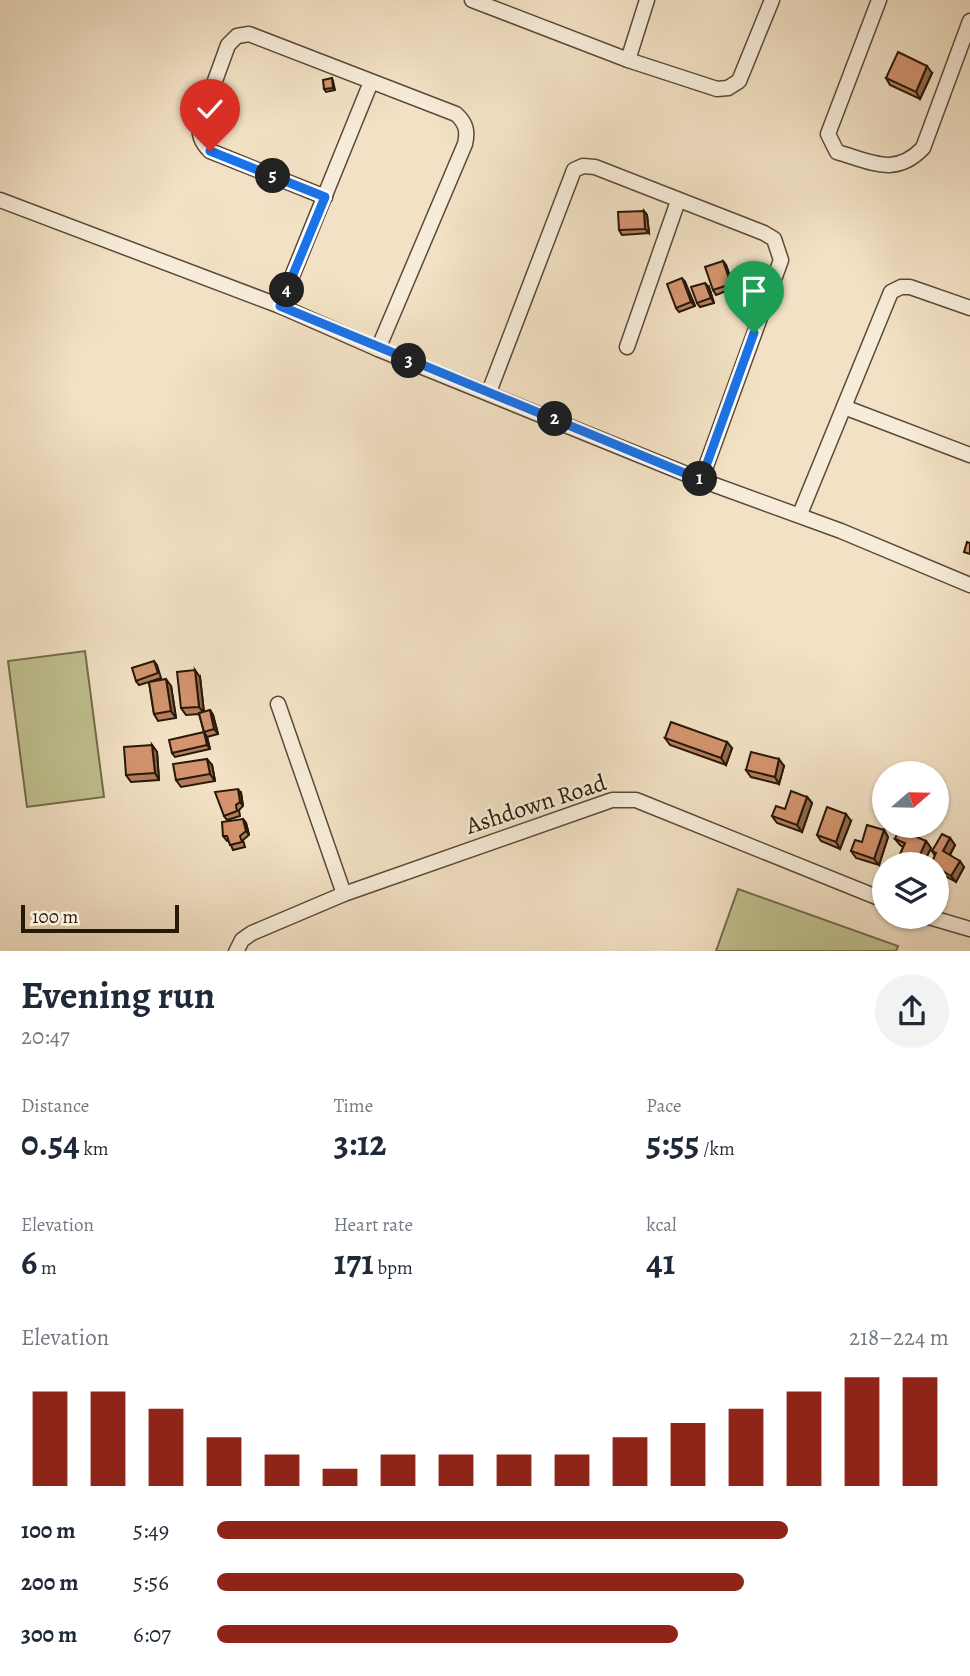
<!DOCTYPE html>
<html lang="en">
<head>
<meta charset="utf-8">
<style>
  :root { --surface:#fff; --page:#f2f2f3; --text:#1f2937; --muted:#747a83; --accent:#8f2418 }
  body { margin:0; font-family:Alegreya,serif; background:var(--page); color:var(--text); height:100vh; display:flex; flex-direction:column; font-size:26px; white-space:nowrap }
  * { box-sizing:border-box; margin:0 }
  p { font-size:23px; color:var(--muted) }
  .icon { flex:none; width:38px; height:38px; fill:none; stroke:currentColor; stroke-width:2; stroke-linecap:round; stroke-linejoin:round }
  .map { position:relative; height:951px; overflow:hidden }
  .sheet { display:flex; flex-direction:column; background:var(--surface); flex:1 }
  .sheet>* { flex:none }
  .needle { width:46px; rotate:70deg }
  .controls { position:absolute; left:872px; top:761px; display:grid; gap:14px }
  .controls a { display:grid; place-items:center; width:77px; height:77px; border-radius:50%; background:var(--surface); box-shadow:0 2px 5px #0004; font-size:35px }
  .scale { position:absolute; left:21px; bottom:18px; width:158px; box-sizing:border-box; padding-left:7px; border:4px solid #271808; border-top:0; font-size:19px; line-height:24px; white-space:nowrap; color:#271808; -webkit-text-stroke:5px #f7ecd9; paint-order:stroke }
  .pin { position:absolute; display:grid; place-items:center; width:60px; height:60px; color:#fff; margin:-72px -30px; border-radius:50% 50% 50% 0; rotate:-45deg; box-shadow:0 0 7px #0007 }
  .pin .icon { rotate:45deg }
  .km { position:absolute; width:35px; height:35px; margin:-18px; border-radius:50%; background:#222; color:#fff; font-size:19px; line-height:35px; text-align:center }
  .round { display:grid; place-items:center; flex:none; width:74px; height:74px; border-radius:37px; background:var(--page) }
  .overview { display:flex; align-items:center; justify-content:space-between; height:119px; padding:0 21px }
  h1 { font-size:38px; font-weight:700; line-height:52px }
  .metrics { display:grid; grid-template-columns:repeat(3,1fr); gap:10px; height:119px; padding:7px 21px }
  .metrics div { display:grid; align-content:center }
  .metrics b { font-size:35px; font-weight:700 }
  .metrics small { font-size:19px; font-weight:400 }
  .metrics p { font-size:19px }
  .chart { height:196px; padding:14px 21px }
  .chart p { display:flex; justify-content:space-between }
  .chart svg { width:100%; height:126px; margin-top:7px; stroke:var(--accent); stroke-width:6 }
  ul { padding:0 21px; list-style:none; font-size:23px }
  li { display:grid; grid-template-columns:112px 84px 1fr; align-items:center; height:52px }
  li i { height:18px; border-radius:9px; background:var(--accent) }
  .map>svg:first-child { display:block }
  .green { fill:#c0c190; stroke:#746c4c; stroke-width:2 }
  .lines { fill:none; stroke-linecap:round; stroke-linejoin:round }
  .minor-casing { stroke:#5a4a37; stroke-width:17 }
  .minor { stroke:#f7ecd9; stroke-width:14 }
  .wall { fill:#b57f5f; stroke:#271808; stroke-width:2 }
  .shaded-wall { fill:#94684d; stroke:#271808; stroke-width:2 }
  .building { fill:#d3946e; stroke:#271808; stroke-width:2 }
  .route-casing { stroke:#fff; stroke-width:14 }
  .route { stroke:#1a73e8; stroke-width:9 }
  .labels { text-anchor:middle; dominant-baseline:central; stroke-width:5; stroke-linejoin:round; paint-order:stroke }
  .street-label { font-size:24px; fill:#271808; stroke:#f7ecd9 }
</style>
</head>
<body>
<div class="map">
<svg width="970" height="952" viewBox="0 0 970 952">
  <rect width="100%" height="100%" fill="#f2e1c4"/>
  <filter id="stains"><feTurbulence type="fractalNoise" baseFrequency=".00286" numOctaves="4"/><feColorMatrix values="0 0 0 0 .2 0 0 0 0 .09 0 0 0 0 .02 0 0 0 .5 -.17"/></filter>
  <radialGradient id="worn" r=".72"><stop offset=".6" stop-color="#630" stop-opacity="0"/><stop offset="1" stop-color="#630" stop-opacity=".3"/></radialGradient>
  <g class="green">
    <path d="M 85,651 L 104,797 L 27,807 L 8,661 Z"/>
    <path d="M 738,889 L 898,946 L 896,951 L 716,951 Z"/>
  </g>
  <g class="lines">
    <defs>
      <g id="minor">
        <path d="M 472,0 L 628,60 L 717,89 L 728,88 L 739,81 L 772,0"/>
        <path d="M 879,0 L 828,134 L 837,152 C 872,162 895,177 923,148 L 970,21"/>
        <path d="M 628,60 L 647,0"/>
        <path d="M 325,197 L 210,151 C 201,142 198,134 200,122 L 228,45 L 237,36 L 249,34 L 456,114 C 466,123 468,131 465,144 L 378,349"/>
        <path d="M 0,200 L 280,306 L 378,349 L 701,480 L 841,531 L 970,585"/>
        <path d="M 280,306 L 371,82"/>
        <path d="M 627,347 L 678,201"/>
        <path d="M 489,392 L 574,170 L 583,166 L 595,167 L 764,233 L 774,239 L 781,260 L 701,480"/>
        <path d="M 844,407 L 970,455"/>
        <path d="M 800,514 L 891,292 L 901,287 L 910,287 L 970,308"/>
        <path d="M 278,704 L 344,894"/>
        <path d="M 929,917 L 970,929"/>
        <path d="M 236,952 L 242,940 L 252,933 L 344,894 L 612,800 L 636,800 L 884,900"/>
      </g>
    </defs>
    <use href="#minor" class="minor-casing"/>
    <use href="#minor" class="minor"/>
  </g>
  <g class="wall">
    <path d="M 932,73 L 920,99 L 890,85 L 886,78 Z"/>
    <path d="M 333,81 L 335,90 L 326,92 L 324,89 Z"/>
    <path d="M 644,211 L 647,215 L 649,233 L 622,235 L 619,230 Z"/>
    <path d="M 723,261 L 726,265 L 734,288 L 716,295 L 713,290 Z"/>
    <path d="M 685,282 L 695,306 L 679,312 L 676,308 Z"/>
    <path d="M 709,287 L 714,303 L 700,307 L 697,303 Z"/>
    <path d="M 154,661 L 157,665 L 161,678 L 149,682 L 171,686 L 176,718 L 158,721 L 154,714 L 149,682 L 139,685 L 136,681 Z"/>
    <path d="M 200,677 L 204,712 L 210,710 L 213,715 L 218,734 L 207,737 L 210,749 L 175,757 L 172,753 L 204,732 L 199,714 L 186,715 L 181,708 Z"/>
    <path d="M 665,738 L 732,748 L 726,765 L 670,745 Z"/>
    <path d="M 152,745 L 157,752 L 159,780 L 131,782 L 126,775 Z"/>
    <path d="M 212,765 L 215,781 L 181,787 L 176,780 Z"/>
    <path d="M 784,766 L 779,784 L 751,777 L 746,770 Z"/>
    <path d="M 241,793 L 243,806 L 239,810 L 240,816 L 227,820 L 224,816 Z"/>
    <path d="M 807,797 L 812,803 L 802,832 L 777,823 L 772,816 Z"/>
    <path d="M 243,819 L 246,823 L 249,835 L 243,840 L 245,847 L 233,850 L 229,840 L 227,841 L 223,836 Z"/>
    <path d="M 851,821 L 840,849 L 821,841 L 817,835 Z"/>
    <path d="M 884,830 L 888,837 L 879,865 L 856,858 L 851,851 L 862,842 Z"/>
    <path d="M 950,838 L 955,845 L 950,855 L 964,867 L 956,882 L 936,871 L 935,856 L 932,851 Z"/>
    <path d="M 895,839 L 926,841 L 931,848 L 923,864 L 892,864 L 899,857 L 903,847 L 900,845 Z"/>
  </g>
  <g class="shaded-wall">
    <path d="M 927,66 L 932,73 L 920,99 L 916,92 Z"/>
    <path d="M 644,211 L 647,215 L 649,233 L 645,229 Z"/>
    <path d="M 723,261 L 726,265 L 734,288 L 731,284 Z"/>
    <path d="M 682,278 L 685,282 L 695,306 L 691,302 Z"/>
    <path d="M 705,283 L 709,287 L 714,303 L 711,298 Z"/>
    <path d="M 195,670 L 200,677 L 204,713 L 199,707 Z"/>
    <path d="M 166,679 L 171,686 L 176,718 L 171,711 Z"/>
    <path d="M 210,710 L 213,715 L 218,734 L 214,729 Z"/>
    <path d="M 204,732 L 207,737 L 210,749 L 207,745 Z"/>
    <path d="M 727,742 L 732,748 L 726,765 L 721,758 Z"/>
    <path d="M 152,745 L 157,752 L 159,780 L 155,773 Z"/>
    <path d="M 207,759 L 212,765 L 215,781 L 210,774 Z"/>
    <path d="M 779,759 L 784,766 L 779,784 L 775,777 Z"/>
    <path d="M 238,789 L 241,793 L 243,806 L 240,802 Z"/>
    <path d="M 807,797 L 812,803 L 802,832 L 797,825 Z"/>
    <path d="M 846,814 L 851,821 L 840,849 L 836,842 Z"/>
    <path d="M 243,819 L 246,823 L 249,835 L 246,831 Z"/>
    <path d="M 884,830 L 888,837 L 879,865 L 874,859 Z"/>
    <path d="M 950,838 L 955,845 L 948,858 L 943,851 Z"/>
    <path d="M 926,841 L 931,848 L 923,864 L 916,864 Z"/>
    <path d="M 960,861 L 964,867 L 956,882 L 951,876 Z"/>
  </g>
  <g class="building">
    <path d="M 898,52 L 927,66 L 916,92 L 886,78 Z"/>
    <path d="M 332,78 L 333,88 L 324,89 L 323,80 Z"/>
    <path d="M 644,211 L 645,229 L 619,230 L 618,212 Z"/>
    <path d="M 723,261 L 731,284 L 713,290 L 705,267 Z"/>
    <path d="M 682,278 L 691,302 L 676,308 L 667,284 Z"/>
    <path d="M 705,283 L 711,298 L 697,303 L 691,287 Z"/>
    <path d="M 967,542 L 970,543 L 970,554 L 964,552 Z"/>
    <path d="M 154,661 L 158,673 L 136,681 L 132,668 Z"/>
    <path d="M 195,670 L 199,707 L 181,708 L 177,672 Z"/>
    <path d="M 166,679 L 171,711 L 154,714 L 149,682 Z"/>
    <path d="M 210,710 L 214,729 L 204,732 L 199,713 Z"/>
    <path d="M 671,722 L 727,742 L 721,758 L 665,738 Z"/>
    <path d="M 204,732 L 207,745 L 172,753 L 169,740 Z"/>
    <path d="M 152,745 L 155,773 L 126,775 L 124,747 Z"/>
    <path d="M 751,752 L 779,759 L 775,777 L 746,770 Z"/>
    <path d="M 207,759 L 210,774 L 176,780 L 173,764 Z"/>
    <path d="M 238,789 L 240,802 L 236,805 L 237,811 L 224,816 L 215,792 Z"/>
    <path d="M 791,791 L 807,797 L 797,825 L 772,816 L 776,806 L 785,809 Z"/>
    <path d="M 827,807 L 846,814 L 836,842 L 817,835 Z"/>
    <path d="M 243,819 L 246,831 L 240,836 L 242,842 L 230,845 L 227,836 L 223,836 L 222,822 Z"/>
    <path d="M 867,825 L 884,830 L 874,859 L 851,851 L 855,840 L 862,842 Z"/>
    <path d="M 899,829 L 926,841 L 916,864 L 892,864 L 896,856 L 899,857 L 905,843 L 895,839 Z"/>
    <path d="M 942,834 L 950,838 L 943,851 L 960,861 L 951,876 L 936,867 L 936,864 L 931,864 L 936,853 L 932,851 Z"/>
  </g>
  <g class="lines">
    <defs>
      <path id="route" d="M 210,151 L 325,197 L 280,306 L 701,480 L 754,333"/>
    </defs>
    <use href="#route" class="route-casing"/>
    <use href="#route" class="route"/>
  </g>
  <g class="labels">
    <g class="street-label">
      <text transform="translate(536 804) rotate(-18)">Ashdown Road</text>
    </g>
  </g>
  <rect width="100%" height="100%" filter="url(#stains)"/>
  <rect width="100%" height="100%" fill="url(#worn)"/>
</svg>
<div class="controls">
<a><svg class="needle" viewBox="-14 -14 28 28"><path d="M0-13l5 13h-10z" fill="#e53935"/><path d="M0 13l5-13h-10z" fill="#747a83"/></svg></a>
<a><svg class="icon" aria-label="layers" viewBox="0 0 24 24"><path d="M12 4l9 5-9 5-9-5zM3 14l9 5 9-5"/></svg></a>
</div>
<div class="scale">100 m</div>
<div class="pin" style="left:754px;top:333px;background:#1e9e55"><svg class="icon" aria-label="arrive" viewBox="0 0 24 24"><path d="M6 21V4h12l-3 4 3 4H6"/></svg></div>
<div class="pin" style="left:210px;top:151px;background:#d93025"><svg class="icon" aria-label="check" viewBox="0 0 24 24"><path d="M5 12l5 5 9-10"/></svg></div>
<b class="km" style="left:700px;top:479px">1</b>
<b class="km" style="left:555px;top:419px">2</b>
<b class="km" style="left:409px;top:361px">3</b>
<b class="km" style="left:287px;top:290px">4</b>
<b class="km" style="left:273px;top:176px">5</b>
</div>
<section class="sheet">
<div class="overview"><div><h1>Evening run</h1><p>20:47</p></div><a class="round"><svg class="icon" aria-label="share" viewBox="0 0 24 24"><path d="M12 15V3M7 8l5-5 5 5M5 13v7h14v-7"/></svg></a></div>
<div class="metrics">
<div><p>Distance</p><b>0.54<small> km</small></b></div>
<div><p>Time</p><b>3:12</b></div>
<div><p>Pace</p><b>5:55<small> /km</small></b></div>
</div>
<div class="metrics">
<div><p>Elevation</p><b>6<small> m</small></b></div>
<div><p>Heart rate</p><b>171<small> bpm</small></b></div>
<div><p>kcal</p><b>41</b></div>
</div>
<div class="chart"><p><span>Elevation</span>218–224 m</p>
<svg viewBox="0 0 160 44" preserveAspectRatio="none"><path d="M5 44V11M15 44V11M25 44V17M35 44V27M45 44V33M55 44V38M65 44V33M75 44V33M85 44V33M95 44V33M105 44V27M115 44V22M125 44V17M135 44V11M145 44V6M155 44V6"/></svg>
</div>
<ul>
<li><b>100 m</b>5:49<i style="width:78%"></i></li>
<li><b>200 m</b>5:56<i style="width:72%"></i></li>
<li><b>300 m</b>6:07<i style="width:63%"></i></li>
</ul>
</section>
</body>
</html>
